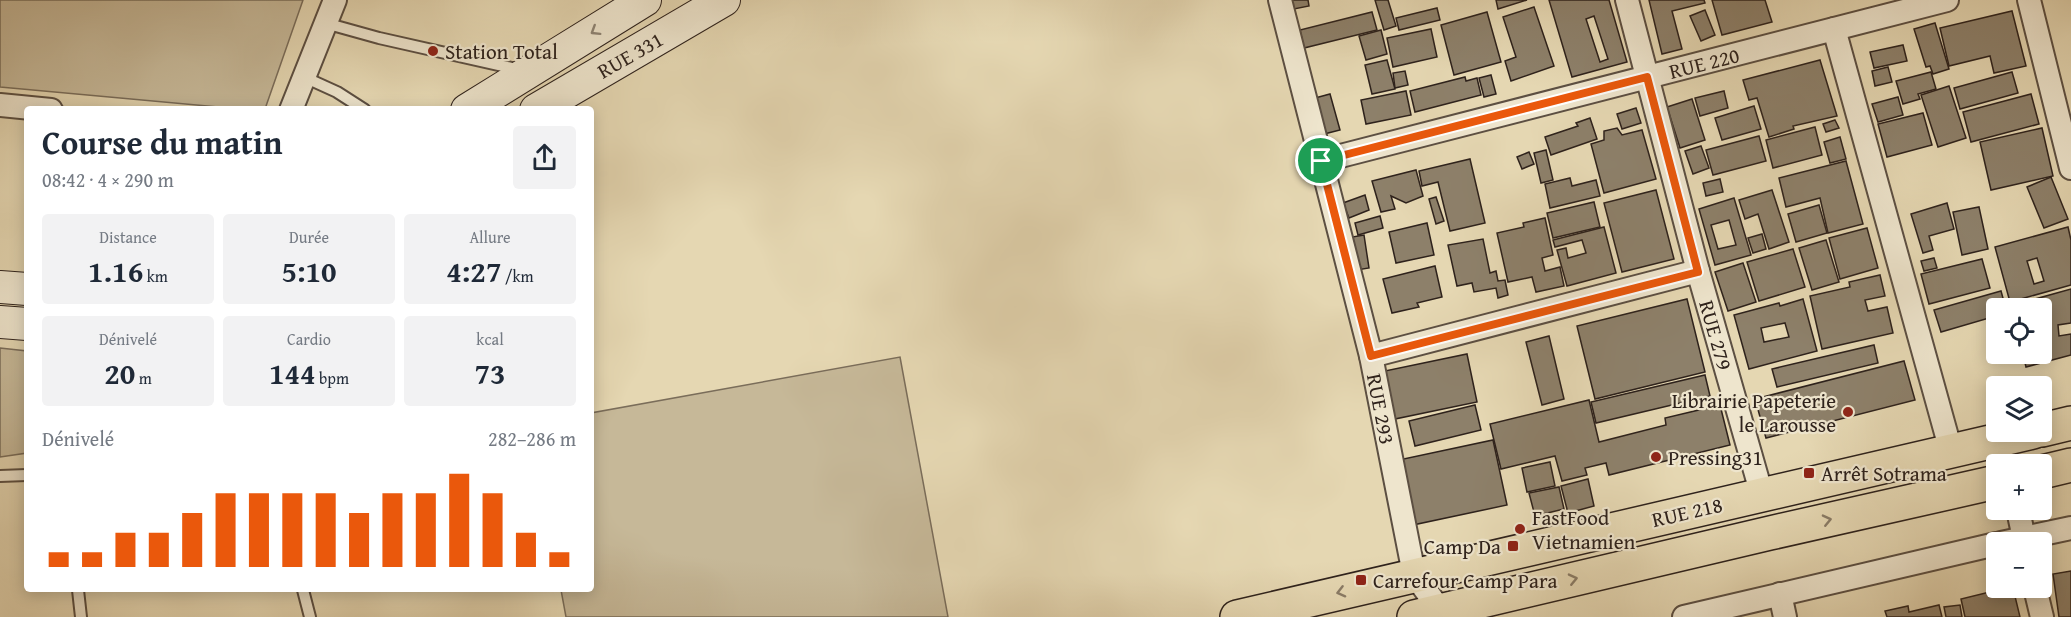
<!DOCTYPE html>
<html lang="fr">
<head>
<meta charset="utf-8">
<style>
  :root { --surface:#fff; --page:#f2f2f3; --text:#1f2937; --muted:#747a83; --accent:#ea580c }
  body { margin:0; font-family:"Gentium Book Plus",serif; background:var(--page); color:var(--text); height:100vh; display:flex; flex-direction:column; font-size:22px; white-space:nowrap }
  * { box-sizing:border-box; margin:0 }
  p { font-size:20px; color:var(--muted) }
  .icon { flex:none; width:33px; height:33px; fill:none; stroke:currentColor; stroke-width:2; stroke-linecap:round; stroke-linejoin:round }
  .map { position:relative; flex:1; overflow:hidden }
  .drawer { position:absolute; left:24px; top:106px; width:570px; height:486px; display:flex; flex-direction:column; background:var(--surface); border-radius:6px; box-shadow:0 3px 15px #0003 }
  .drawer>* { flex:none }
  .fabs { position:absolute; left:1986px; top:298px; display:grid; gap:12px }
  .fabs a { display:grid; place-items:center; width:66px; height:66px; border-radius:6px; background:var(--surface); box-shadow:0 3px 15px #0003; font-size:30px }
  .pin { position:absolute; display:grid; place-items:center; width:51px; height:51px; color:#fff; margin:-26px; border:3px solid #fff; border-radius:50%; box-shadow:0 2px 6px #0007 }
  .round { display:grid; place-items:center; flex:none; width:63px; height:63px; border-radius:6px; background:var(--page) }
  .summary { display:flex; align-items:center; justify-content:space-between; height:102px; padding:0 18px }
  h1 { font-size:33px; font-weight:700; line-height:45px }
  .stats { display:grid; grid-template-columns:repeat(3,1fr); gap:9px; height:102px; padding:6px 18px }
  .stats div { display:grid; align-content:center; border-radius:6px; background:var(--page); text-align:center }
  .stats b { font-size:30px; font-weight:700 }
  .stats small { font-size:16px; font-weight:400 }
  .stats p { font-size:16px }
  .chart { height:168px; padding:12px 18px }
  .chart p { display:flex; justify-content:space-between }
  .chart svg { width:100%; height:108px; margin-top:6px; stroke:var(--accent); stroke-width:6 }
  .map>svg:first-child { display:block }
  .green { fill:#c6b898; stroke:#7a6d5a; stroke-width:1.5 }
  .building { fill:#8d806a; stroke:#2e221c; stroke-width:1.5; fill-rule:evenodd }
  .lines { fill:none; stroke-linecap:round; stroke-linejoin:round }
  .lane-casing { stroke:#5c4f42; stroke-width:14 }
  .street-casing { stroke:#5c4f42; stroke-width:26 }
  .secondary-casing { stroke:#2e221c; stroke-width:34 }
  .highway-casing { stroke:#2e221c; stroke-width:36 }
  .lane { stroke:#eee5cd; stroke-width:10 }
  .street { stroke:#eee5cd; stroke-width:22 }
  .secondary { stroke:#eee5cd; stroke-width:32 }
  .highway { stroke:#e5d7b2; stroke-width:33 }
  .oneway { stroke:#8e8474 }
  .oneway2 { stroke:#8a7c67 }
  .route-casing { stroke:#fff; stroke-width:12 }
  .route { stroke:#ea580c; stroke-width:8 }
  .poi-dot { fill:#8f2418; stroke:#eee5cd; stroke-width:2 }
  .labels { text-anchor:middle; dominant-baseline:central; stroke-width:4.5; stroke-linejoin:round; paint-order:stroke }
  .poi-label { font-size:21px; fill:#2e221c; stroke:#eee5cd; text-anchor:start }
  .street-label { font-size:21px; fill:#2e221c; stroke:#eee5cd }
</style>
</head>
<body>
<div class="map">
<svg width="2071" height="617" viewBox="0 0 2071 617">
  <rect width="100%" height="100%" fill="#e5d7b2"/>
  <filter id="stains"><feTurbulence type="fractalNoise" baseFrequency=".00333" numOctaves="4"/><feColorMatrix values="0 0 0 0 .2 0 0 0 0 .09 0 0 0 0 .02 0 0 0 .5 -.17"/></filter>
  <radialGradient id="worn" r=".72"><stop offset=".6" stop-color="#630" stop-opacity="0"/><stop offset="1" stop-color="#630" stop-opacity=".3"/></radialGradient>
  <g class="green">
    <path d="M 0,0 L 303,0 L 265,109 L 251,110 L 0,87 Z"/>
    <path d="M 0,348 L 27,351 L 27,453 L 0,457 Z"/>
    <path d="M 900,357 L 948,617 L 566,617 L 561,590 L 591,590 L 591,413 Z"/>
  </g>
  <g class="building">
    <path d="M 1291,0 L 1308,0 L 1309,6 L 1294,9 Z"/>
    <path d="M 1375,0 L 1388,0 L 1396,26 L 1384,30 Z"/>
    <path d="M 1496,0 L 1527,0 L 1498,9 Z"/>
    <path d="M 1549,0 L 1609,0 L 1627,62 L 1572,77 ZM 1594,16 L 1608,59 L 1600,62 L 1586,19 Z"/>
    <path d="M 1649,0 L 1704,0 L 1705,3 L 1672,11 L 1682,49 L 1662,54 Z"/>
    <path d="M 1712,0 L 1765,0 L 1772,22 L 1722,35 Z"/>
    <path d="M 1534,7 L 1554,66 L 1511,81 L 1505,61 L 1516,57 L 1503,17 Z"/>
    <path d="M 1437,8 L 1440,20 L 1399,30 L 1396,18 Z"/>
    <path d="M 1705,10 L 1715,35 L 1701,41 L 1690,16 Z"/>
    <path d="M 2012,11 L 2026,66 L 1994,73 L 1990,56 L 1949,66 L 1940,28 Z"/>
    <path d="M 1372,12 L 1377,30 L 1304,48 L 1300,30 Z"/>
    <path d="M 1487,12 L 1501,62 L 1454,75 L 1441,25 Z"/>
    <path d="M 1935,23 L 1949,69 L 1933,74 L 1930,66 L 1926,67 L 1914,29 Z"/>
    <path d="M 1431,29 L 1437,57 L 1393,67 L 1387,38 Z"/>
    <path d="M 1381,30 L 1387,54 L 1366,60 L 1359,36 Z"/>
    <path d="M 1903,45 L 1907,61 L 1874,68 L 1870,52 Z"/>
    <path d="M 1387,60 L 1395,89 L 1372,94 L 1365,65 Z"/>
    <path d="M 1820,60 L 1837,116 L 1793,126 L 1794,129 L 1769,137 L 1757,98 L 1749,100 L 1743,80 Z"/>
    <path d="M 1888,67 L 1892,82 L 1875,86 L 1872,71 Z"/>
    <path d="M 1405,71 L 1408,85 L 1395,88 L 1393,73 Z"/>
    <path d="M 1931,72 L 1936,89 L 1918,94 L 1920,99 L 1903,104 L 1896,81 Z"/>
    <path d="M 2012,72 L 2018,93 L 1960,109 L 1954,88 Z"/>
    <path d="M 1491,75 L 1496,94 L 1484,97 L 1479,78 Z"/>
    <path d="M 1465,77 L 1466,81 L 1477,78 L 1481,95 L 1415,112 L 1410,91 Z"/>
    <path d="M 1949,86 L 1966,138 L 1938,147 L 1921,95 Z"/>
    <path d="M 1406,91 L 1411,115 L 1366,124 L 1361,100 Z"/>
    <path d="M 1724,91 L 1728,108 L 1700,116 L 1695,98 Z"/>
    <path d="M 1330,94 L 1340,130 L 1324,134 L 1315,98 Z"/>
    <path d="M 2031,94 L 2039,124 L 1971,142 L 1963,112 Z"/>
    <path d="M 1898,97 L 1903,115 L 1878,122 L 1872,104 Z"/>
    <path d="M 1692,99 L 1705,140 L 1680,148 L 1667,107 Z"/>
    <path d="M 1754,106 L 1761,129 L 1722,140 L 1715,118 Z"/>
    <path d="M 1636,108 L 1641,123 L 1622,129 L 1617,114 Z"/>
    <path d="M 1923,113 L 1932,145 L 1887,157 L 1878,124 Z"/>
    <path d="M 1590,118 L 1597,139 L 1551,155 L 1545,137 L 1578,126 L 1576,123 Z"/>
    <path d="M 1835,120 L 1839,128 L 1826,132 L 1823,124 Z"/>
    <path d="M 1815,127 L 1822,155 L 1773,168 L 1766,140 Z"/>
    <path d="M 1617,128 L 1622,135 L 1642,130 L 1656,179 L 1604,193 L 1591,144 L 1604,140 L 1604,131 Z"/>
    <path d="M 2042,128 L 2053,176 L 1991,190 L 1980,142 Z"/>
    <path d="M 1759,136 L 1766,161 L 1713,175 L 1706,150 Z"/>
    <path d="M 1840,137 L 1846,159 L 1830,163 L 1824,142 Z"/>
    <path d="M 1701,146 L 1709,168 L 1693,174 L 1685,151 Z"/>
    <path d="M 1546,150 L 1553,180 L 1541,183 L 1534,153 Z"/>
    <path d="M 1529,152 L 1534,164 L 1522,169 L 1517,157 Z"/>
    <path d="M 1470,159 L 1485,223 L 1450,231 L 1438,182 L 1422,186 L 1419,171 Z"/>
    <path d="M 1846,161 L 1863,224 L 1828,233 L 1820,198 L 1786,207 L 1779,178 Z"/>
    <path d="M 1416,170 L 1423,196 L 1406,203 L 1391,196 L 1395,209 L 1381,212 L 1372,181 Z"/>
    <path d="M 2051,177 L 2068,219 L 2044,228 L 2027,187 Z"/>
    <path d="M 1570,178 L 1572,186 L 1596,180 L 1600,196 L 1550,208 L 1545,184 Z"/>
    <path d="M 1720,179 L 1723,192 L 1706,196 L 1703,183 Z"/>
    <path d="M 1656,190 L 1674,259 L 1622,272 L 1604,203 Z"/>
    <path d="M 1772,190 L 1789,242 L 1769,249 L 1758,214 L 1745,219 L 1739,200 Z"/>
    <path d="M 1365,195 L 1369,210 L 1349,218 L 1343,203 Z"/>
    <path d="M 1436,197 L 1444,221 L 1436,224 L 1429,199 Z"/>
    <path d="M 1734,198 L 1751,255 L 1715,265 L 1699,209 ZM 1729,220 L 1736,245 L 1718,249 L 1711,225 Z"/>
    <path d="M 1594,202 L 1600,227 L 1553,238 L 1547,213 Z"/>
    <path d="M 1947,203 L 1954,229 L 1929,236 L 1933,250 L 1923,253 L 1911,214 Z"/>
    <path d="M 1819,205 L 1827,233 L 1796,242 L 1788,214 Z"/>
    <path d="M 1979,207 L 1988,249 L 1962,255 L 1953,212 Z"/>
    <path d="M 1380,216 L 1383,228 L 1358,235 L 1355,223 Z"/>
    <path d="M 1545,218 L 1553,255 L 1542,258 L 1545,271 L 1560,267 L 1564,286 L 1536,292 L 1532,277 L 1508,282 L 1497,233 L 1524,227 L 1523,223 Z"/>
    <path d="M 1427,223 L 1434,255 L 1396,263 L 1389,232 Z"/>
    <path d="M 1604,227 L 1616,273 L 1567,286 L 1557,250 L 1566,248 L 1568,258 L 1586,253 L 1582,240 L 1555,247 L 1553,240 Z"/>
    <path d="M 2068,227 L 2071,240 L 2071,285 L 2010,302 L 1995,247 ZM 2037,258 L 2044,281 L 2034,284 L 2027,261 Z"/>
    <path d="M 1867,228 L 1878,268 L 1840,279 L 1829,238 Z"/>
    <path d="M 1762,234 L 1766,249 L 1753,253 L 1748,238 Z"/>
    <path d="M 1364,235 L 1369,268 L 1357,270 L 1352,237 Z"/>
    <path d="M 1483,239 L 1490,273 L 1496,271 L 1498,281 L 1505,280 L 1508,295 L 1498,298 L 1496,288 L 1474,292 L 1472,283 L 1457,286 L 1448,245 Z"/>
    <path d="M 1826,240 L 1839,282 L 1812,290 L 1799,248 Z"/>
    <path d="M 1793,249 L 1805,287 L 1759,301 L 1747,262 Z"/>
    <path d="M 1934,258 L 1937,268 L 1924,271 L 1921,261 Z"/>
    <path d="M 1982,259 L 1990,288 L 1929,304 L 1921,274 Z"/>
    <path d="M 1743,263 L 1756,302 L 1728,311 L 1715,272 Z"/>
    <path d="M 1435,266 L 1442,297 L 1417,303 L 1419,307 L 1392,313 L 1383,279 Z"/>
    <path d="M 1880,275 L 1885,296 L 1865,300 L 1868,311 L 1887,307 L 1893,333 L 1822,349 L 1810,296 L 1850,287 L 1849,282 Z"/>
    <path d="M 2071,289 L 2071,323 L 2058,325 L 2059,336 L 2071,334 L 2071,355 L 2026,367 L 2023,354 L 2042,354 L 2042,309 L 2011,309 L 2010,306 Z"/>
    <path d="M 2001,291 L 2006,309 L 1996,309 L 1996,316 L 1941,332 L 1934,310 Z"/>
    <path d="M 1687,299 L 1705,372 L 1595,399 L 1577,326 Z"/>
    <path d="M 1803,299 L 1817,351 L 1749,369 L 1734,315 L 1779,303 L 1780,306 ZM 1785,323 L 1789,337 L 1764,342 L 1761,328 Z"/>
    <path d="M 1549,336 L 1564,399 L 1542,405 L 1526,342 Z"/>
    <path d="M 1874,345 L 1878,363 L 1777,387 L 1772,369 Z"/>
    <path d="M 1467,354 L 1477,402 L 1390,420 L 1380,372 Z"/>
    <path d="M 1904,361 L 1915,400 L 1766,438 L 1755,399 Z"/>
    <path d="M 1705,375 L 1710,396 L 1596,423 L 1591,402 Z"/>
    <path d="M 1589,400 L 1599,442 L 1666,425 L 1665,418 L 1720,405 L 1730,445 L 1609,475 L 1606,463 L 1585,468 L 1587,475 L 1562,481 L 1555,456 L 1501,469 L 1490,424 Z"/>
    <path d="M 1475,405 L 1481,430 L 1415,446 L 1409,421 Z"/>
    <path d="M 1493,440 L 1507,505 L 1408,526 L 1394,461 Z"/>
    <path d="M 1550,462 L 1555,486 L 1527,492 L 1522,468 Z"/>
    <path d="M 1588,479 L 1594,506 L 1568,513 L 1561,486 Z"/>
    <path d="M 1559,487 L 1564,509 L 1535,516 L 1529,493 Z"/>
    <path d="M 2071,571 L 2071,617 L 2059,617 L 2053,574 Z"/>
    <path d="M 2006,588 L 2013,588 L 2020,617 L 1965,617 L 1961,599 Z"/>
    <path d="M 1939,605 L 1942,617 L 1887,617 L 1885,611 L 1908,606 L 1909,612 Z"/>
    <path d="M 1960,605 L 1962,617 L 1946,617 L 1944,607 Z"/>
  </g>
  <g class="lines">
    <defs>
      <g id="lane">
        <path d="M 325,23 L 379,38 L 521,70"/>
        <path d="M 304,77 L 337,92 L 365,110"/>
        <path d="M 0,476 L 27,475"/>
        <path d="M 78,590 L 81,617"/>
        <path d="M 303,590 L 310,617"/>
      </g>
      <g id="street">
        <path d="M 1280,0 L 1371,356 L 1414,574 L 1440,610"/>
        <path d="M 1627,0 L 1698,271 L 1762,495"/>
        <path d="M 2029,0 L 2071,168"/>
        <path d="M 1834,29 L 1951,451"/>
        <path d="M 0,105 L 51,110"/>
        <path d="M 291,110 L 335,0"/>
        <path d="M 1321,161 L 1947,0"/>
        <path d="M 1371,356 L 1698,271"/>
        <path d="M 2018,510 L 2025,543"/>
        <path d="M 2001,543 L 2071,528"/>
        <path d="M 2035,588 L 2042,617"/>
        <path d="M 1780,594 L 1785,617"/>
        <path d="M 1684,617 L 1996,544"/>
      </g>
      <g id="secondary">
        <path d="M 467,110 L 645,0"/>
        <path d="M 536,110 L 724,0"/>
        <path d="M 0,287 L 27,289"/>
        <path d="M 0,322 L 27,324"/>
      </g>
      <g id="highway">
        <path d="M 2042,430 L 2071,423"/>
        <path d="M 2042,472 L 2071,465"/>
        <path d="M 1237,617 L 2033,432"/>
        <path d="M 1414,617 L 1770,533 L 1996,482"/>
      </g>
    </defs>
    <use href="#lane" class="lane-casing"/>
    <use href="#street" class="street-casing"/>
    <use href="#secondary" class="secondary-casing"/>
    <use href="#highway" class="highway-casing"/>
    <use href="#lane" class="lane"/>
    <use href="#street" class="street"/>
    <use href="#secondary" class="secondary"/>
    <use href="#highway" class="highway"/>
  </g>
  <defs><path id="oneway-chevron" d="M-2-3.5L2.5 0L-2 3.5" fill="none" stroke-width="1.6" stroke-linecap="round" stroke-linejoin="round" transform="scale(1.5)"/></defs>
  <use class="oneway" href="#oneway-chevron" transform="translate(595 31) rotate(148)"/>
  <g class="oneway2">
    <use href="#oneway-chevron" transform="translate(1827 520) rotate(-13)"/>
    <use href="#oneway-chevron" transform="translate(1573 579) rotate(-13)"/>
    <use href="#oneway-chevron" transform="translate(1341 592) rotate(166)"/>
  </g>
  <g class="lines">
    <defs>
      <path id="route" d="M 1647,77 L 1698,272 L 1371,356 L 1321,161 Z"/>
    </defs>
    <use href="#route" class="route-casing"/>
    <use href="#route" class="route"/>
  </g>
  <g class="poi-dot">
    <circle cx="433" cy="51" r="6"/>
    <circle cx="1848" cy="412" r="6"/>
    <circle cx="1656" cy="457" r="6"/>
    <rect x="1803" y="467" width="12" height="12" rx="3"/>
    <circle cx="1520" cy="529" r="6"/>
    <rect x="1507" y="540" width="12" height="12" rx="3"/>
    <rect x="1355" y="574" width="12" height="12" rx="3"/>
  </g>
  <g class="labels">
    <g class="poi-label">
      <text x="445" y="51">Station Total</text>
      <text x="1836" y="400" text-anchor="end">Librairie Papeterie<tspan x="1836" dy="24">le Larousse</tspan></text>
      <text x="1668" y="457">Pressing31</text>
      <text x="1821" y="473">Arrêt Sotrama</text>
      <text x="1532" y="517">FastFood<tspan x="1532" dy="24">Vietnamien</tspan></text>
      <text x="1501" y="546" text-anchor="end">Camp Da</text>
      <text x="1373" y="580">Carrefour Camp Para</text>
    </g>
    <g class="street-label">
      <text transform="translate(630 55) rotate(-30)">RUE 331</text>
      <text transform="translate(1704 63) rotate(-14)">RUE 220</text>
      <text transform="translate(1716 335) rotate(74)">RUE 279</text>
      <text transform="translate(1381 409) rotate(79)">RUE 293</text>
      <text transform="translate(1687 512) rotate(-13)">RUE 218</text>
    </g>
  </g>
  <rect width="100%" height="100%" filter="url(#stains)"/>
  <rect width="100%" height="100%" fill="url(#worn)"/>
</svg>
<div class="fabs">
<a><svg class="icon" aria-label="locate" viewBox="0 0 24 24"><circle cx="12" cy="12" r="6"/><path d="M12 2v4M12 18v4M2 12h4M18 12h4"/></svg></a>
<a><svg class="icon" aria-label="layers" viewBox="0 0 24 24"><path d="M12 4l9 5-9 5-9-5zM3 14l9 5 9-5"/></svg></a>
<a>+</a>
<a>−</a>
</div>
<div class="pin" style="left:1321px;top:161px;background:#1e9e55"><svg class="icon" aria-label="arrive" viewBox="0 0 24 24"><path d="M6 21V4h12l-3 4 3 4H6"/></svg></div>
<section class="drawer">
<div class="summary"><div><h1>Course du matin</h1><p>08:42 · 4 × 290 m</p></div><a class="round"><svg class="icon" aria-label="share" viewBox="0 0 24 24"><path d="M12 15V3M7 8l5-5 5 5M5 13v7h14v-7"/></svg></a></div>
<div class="stats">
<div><p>Distance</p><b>1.16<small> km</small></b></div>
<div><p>Durée</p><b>5:10</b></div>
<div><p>Allure</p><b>4:27<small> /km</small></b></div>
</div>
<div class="stats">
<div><p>Dénivelé</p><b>20<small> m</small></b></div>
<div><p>Cardio</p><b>144<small> bpm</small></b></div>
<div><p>kcal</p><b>73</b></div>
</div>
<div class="chart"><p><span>Dénivelé</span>282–286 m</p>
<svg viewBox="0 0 160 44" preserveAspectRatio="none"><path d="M5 44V38M15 44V38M25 44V30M35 44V30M45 44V22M55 44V14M65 44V14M75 44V14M85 44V14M95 44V22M105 44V14M115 44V14M125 44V6M135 44V14M145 44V30M155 44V38"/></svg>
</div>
</section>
</div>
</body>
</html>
